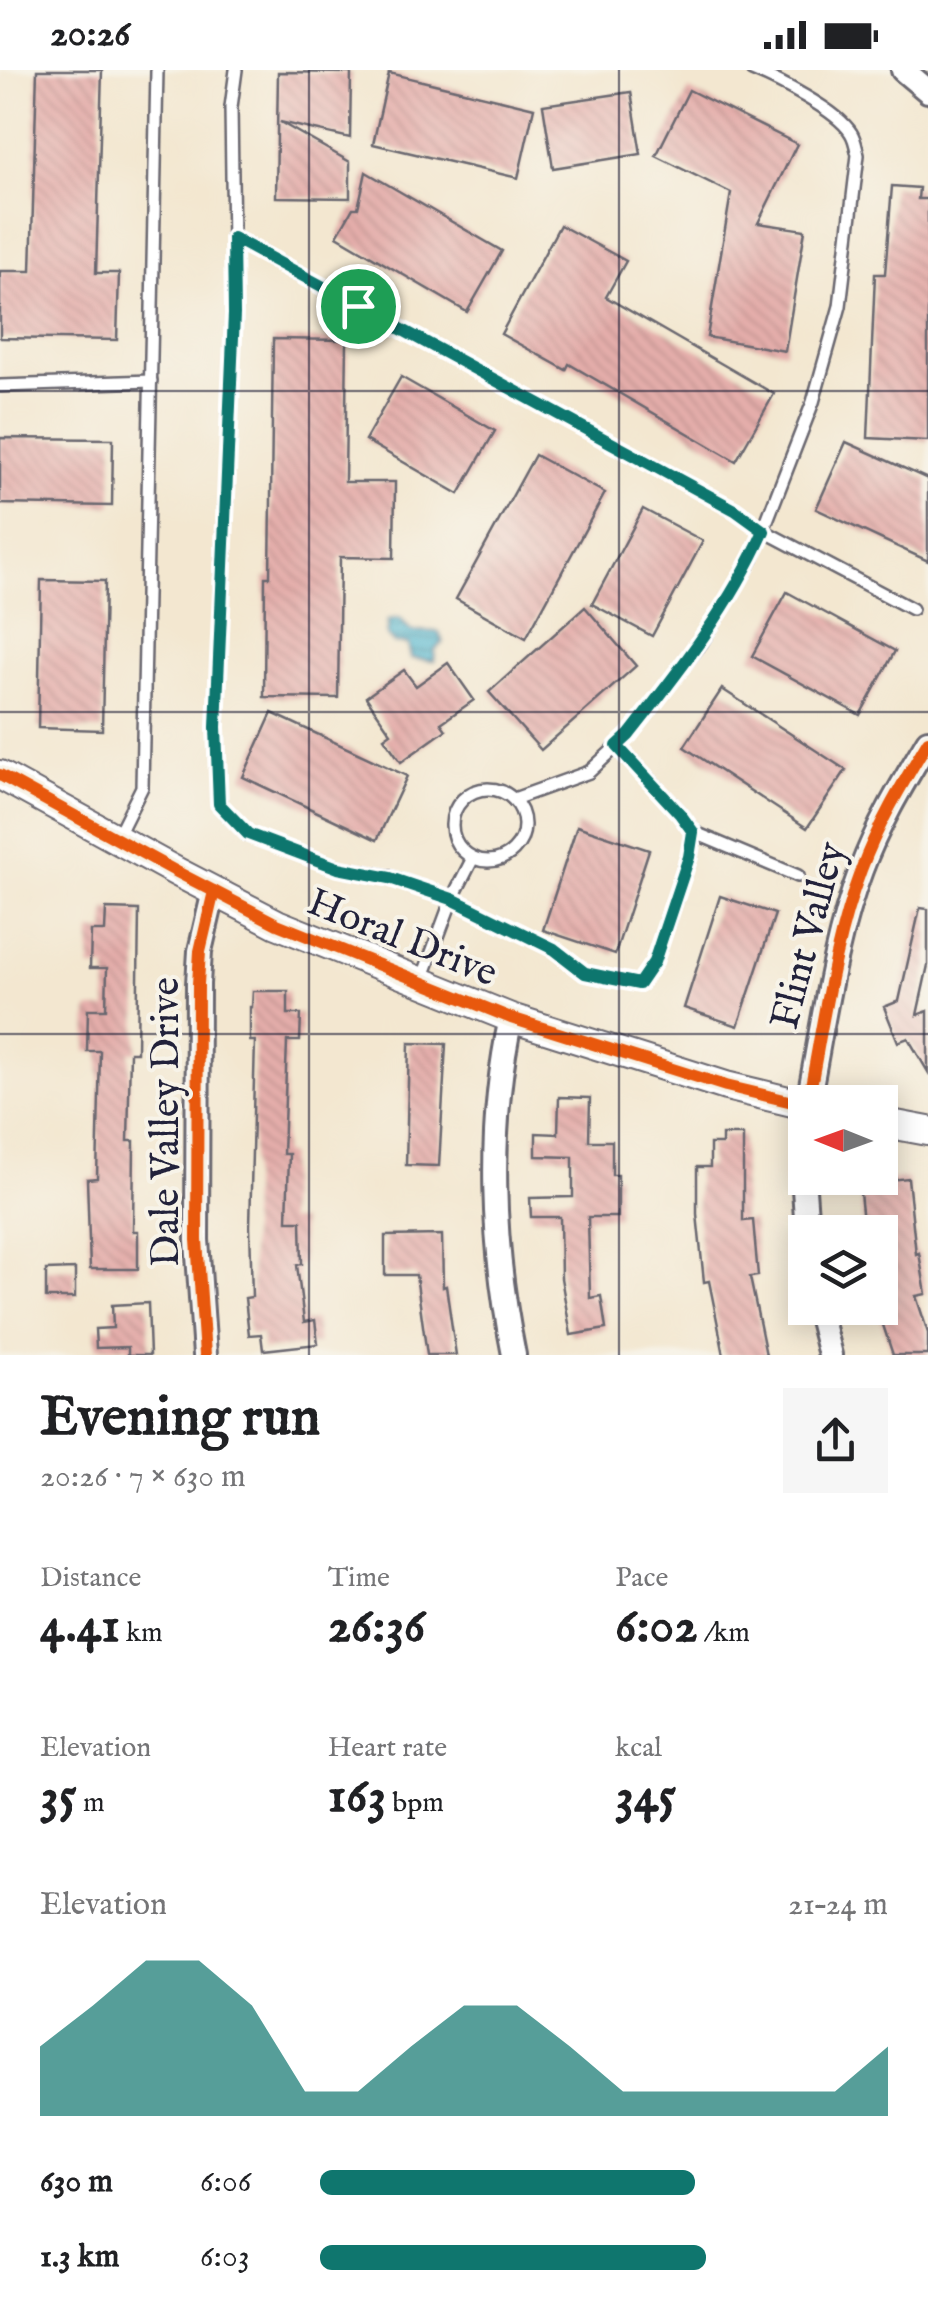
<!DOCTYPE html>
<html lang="en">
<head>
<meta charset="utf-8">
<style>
  :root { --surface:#fff; --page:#f6f6f6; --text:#202124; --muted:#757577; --accent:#0f766e }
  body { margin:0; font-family:"IM FELL English",serif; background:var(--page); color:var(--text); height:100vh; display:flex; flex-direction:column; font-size:38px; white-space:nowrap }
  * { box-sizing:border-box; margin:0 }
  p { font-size:32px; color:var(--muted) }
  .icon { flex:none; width:55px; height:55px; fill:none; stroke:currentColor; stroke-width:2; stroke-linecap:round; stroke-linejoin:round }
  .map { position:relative; height:1285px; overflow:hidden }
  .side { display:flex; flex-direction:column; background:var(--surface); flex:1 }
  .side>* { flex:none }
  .needle { width:65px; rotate:271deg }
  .buttons { position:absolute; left:788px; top:1015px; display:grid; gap:20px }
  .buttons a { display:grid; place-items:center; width:110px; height:110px; border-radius:0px; background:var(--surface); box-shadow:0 5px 25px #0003; font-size:50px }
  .pin { position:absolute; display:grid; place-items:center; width:85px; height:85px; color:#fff; margin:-42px; border:5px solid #fff; border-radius:50%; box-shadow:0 2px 10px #0007 }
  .round { display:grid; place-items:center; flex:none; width:105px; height:105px; border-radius:0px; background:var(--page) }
  .summary { display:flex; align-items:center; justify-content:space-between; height:170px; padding:0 40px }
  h1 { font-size:55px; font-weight:700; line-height:75px }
  .metrics { display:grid; grid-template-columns:repeat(3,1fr); gap:15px; height:170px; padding:10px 40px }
  .metrics div { display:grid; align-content:center }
  .metrics b { font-size:50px; font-weight:700 }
  .metrics small { font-size:28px; font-weight:400 }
  .metrics p { font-size:28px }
  .chart { height:280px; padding:20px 40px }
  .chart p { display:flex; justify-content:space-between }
  .chart svg { width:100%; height:180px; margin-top:10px; fill:var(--accent); opacity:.7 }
  ul { padding:0 40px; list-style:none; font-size:32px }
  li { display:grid; grid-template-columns:160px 120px 1fr; align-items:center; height:75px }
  li i { height:25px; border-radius:12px; background:var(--accent) }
  .status { display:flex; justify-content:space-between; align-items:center; height:70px; padding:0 50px; background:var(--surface); direction:ltr }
  .status svg { height:28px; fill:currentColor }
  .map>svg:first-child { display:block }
  .water { fill:url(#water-rules); stroke:#3a6c86; stroke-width:2.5 }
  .building { fill:url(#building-back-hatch) }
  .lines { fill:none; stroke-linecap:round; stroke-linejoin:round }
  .service-casing { stroke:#6b676f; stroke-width:16 }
  .minor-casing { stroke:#6b676f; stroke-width:28 }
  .tertiary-casing { stroke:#6b676f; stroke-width:32 }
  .service { stroke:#fff; stroke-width:11 }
  .minor { stroke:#fff; stroke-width:22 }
  .tertiary { stroke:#fff; stroke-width:28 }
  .cycleway-casing { stroke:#f7f3e8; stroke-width:19 }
  .cycleway { stroke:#e8590c; stroke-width:12 }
  .route-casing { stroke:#fff; stroke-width:20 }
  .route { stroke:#0f766e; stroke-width:12 }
  .grid { fill:none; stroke:#22223b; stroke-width:2.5; stroke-opacity:0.55 }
  .labels { text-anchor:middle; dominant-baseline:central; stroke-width:8; stroke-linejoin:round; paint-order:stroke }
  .street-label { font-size:40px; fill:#22223b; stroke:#f7f3e8 }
</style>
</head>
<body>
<div class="status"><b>20:26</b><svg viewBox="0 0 49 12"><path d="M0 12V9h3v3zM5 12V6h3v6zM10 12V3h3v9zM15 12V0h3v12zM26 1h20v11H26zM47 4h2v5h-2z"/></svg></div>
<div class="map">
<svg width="928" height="1285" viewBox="0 0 928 1285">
  <defs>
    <pattern id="water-rules" width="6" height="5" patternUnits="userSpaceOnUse" patternTransform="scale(2.5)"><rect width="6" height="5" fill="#52b7d0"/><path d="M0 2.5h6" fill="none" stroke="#4494aa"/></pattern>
    <pattern id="building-back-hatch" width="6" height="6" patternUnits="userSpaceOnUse" patternTransform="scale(2.5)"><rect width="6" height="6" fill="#e4adaa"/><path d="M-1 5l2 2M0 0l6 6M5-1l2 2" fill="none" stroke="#c39593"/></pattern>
  </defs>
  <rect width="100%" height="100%" fill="#f7f3e8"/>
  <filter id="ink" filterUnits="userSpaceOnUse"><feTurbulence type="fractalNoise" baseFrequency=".01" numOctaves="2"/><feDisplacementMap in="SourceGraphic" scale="20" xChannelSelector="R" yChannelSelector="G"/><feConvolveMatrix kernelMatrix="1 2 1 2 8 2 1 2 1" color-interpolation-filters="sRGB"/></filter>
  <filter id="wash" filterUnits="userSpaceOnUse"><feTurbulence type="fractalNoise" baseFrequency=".0048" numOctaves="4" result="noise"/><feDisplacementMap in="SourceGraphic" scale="40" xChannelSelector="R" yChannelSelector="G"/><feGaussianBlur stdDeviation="2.25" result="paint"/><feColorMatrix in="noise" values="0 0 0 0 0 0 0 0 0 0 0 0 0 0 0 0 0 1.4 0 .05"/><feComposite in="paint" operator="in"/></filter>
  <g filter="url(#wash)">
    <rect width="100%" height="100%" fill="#f3e7d0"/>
    <path class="water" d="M 400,548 L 411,561 L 439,562 L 443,573 L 435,579 L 434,591 L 411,588 L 408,574 L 394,573 L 387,565 L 388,550 Z"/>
    <g id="blocks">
      <g class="building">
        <path d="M 37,0 L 102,0 L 96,203 L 119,203 L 117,270 L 0,268 L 0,201 L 31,201 Z"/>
        <path d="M 278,2 L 351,3 L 350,68 L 280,52 L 350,92 L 350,128 L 276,127 Z"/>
        <path d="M 389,3 L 534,38 L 518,108 L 373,74 Z"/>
        <path d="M 689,20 L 797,74 L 758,153 L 805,160 L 785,281 L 707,267 L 731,123 L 656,86 Z"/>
        <path d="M 631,22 L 641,84 L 553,98 L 543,35 Z"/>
        <path d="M 366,102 L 502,181 L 467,242 L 337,166 L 353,138 L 358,138 Z"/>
        <path d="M 892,116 L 919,118 L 918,129 L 928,129 L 928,371 L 868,368 L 875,204 L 885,204 Z"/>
        <path d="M 560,155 L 626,191 L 606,227 L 774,324 L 736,391 L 569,294 L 566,300 L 501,264 Z"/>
        <path d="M 273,269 L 347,270 L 345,412 L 395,412 L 394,488 L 340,487 L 338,628 L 264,627 L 265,507 L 270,507 Z"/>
        <path d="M 401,307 L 495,361 L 459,424 L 365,370 Z"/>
        <path d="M 0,368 L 113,369 L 112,436 L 0,434 Z"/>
        <path d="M 846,372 L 928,409 L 928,491 L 816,439 Z"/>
        <path d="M 535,385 L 605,423 L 526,568 L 456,529 Z"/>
        <path d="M 643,439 L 703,471 L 652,566 L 592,534 Z"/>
        <path d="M 41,510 L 105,511 L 102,660 L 38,658 Z"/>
        <path d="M 787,522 L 895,581 L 860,645 L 752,586 Z"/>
        <path d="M 585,537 L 636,596 L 541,680 L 489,622 Z"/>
        <path d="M 448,593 L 474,630 L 441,653 L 446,660 L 401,692 L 384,668 L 391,663 L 366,627 L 404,600 L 416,616 Z"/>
        <path d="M 722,619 L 846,700 L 807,758 L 684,677 Z"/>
        <path d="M 272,643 L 407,706 L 377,770 L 243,707 Z"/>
        <path d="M 577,756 L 649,780 L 615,884 L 543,860 Z"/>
        <path d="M 720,826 L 775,844 L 738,956 L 684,938 Z"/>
        <path d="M 920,838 L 928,839 L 928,895 L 917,945 L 928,941 L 928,1002 L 908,968 L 898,972 L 884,937 L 899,931 Z"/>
        <path d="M 106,839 L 139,840 L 137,982 L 130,982 L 128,1071 L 134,1071 L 133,1161 L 138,1161 L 138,1199 L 90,1199 L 87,1109 L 97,1108 L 100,981 L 87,981 L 88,939 L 106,939 L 107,898 L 90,898 L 91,861 L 105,861 Z"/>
        <path d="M 253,921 L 288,921 L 288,944 L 301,944 L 300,971 L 287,971 L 283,1084 L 289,1084 L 287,1151 L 301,1151 L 302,1194 L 297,1195 L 304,1252 L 315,1250 L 318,1274 L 263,1280 L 261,1264 L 249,1265 L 245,1228 L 252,1227 L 250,1156 L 255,971 L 250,971 L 250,937 L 252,937 Z"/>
        <path d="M 409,973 L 446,974 L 439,1096 L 406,1095 Z"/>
        <path d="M 559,1027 L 590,1028 L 589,1071 L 612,1071 L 612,1105 L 618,1105 L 618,1147 L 588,1147 L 590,1228 L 601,1226 L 606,1259 L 571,1265 L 561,1208 L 560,1147 L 531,1147 L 530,1128 L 573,1127 L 573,1087 L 536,1086 L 536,1063 L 558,1064 Z"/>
        <path d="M 722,1065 L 743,1065 L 743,1151 L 753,1150 L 758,1206 L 750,1207 L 766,1285 L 724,1285 L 709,1211 L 704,1212 L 697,1144 L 697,1097 L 710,1097 L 710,1074 L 722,1074 Z"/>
        <path d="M 908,1108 L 916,1184 L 919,1183 L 926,1224 L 916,1226 L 928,1263 L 928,1285 L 893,1285 L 880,1246 L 880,1162 L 864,1162 L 859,1113 Z"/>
        <path d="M 442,1165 L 443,1217 L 446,1216 L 456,1285 L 427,1285 L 416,1205 L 385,1205 L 385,1166 Z"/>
        <path d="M 75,1199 L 75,1228 L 46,1228 L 46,1200 Z"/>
        <path d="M 148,1233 L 150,1285 L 128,1285 L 128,1277 L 96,1278 L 95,1259 L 113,1258 L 112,1235 Z"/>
      </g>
    </g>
  </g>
  <g filter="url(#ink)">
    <use href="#blocks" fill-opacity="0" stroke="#6b676f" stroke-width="2.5"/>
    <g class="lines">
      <defs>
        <g id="service">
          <path d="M 236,0 L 231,37 L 234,244 L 216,657 L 219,734 L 247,764 L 338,798 L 390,807 L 452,829 L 554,879 L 585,903 L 639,914 L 654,892 L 689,787 L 693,762 L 680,743 L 617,676"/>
          <path d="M 233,168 L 735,440 L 764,461 L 912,539"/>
          <path d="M 0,316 L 151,311"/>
          <circle cx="488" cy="755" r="36"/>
          <path d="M 514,729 L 589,702 L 629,665 L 701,573 L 752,489 L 813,332 L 840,236 L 858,85 C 856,77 855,69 851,63 C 837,40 777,10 752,0"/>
          <path d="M 693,762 L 798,806"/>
          <path d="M 116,769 L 142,717 L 157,0"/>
          <path d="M 421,912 L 452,829 L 473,788"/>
        </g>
        <g id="minor">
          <path d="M 903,0 L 928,21"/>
          <path d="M 511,948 C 487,1057 492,1176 514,1285"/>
          <path d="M 808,1032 C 823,955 833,874 861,800 C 878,754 903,713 928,671"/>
          <path d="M 805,1091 L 804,1119 L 807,1162"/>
          <path d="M 818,1238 L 830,1285"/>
          <path d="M 205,1285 L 197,1170 L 198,914 L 200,881 L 214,821"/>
        </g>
        <g id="tertiary">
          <path d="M 0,705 L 177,802 L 277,854 L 511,948 L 726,1016 L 805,1035"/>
          <path d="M 880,1052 L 928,1061"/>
        </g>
      </defs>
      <use href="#service" class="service-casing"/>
      <use href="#minor" class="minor-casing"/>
      <use href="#tertiary" class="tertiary-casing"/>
      <use href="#service" class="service"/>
      <use href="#minor" class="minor"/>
      <use href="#tertiary" class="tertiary"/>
      <defs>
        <g id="cycleway">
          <path d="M 0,705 L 177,802 L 277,854 L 511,948 L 726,1016 L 805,1035"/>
          <path d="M 808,1032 C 823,955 833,874 861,800 C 878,754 903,713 928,671"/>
          <path d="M 205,1285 L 197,1170 L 198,914 L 200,881 L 214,821"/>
        </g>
      </defs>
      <use href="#cycleway" class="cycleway-casing"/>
      <use href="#cycleway" class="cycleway"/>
    </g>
  </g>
  <g class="lines" filter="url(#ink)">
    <defs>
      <path id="route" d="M 233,168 L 735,440 L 764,461 C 730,537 680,600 629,665 L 617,676 L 680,744 L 693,762 L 689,787 L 654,892 L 639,914 L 585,903 L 554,879 L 452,829 L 390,808 L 338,798 L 248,764 L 219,734 L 216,657 L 234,244 Z"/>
    </defs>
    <use href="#route" class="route-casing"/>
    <use href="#route" class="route"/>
  </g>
  <path class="grid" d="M 309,0 L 309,1285M 619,0 L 619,1285M 0,321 L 928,321M 0,642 L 928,642M 0,964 L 928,964"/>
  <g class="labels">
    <g class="street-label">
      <text transform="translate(810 866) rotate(-75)">Flint Valley</text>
      <text transform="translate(402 869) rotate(22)">Horal Drive</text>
      <text transform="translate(167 1052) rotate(-90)">Dale Valley Drive</text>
    </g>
  </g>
</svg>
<div class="buttons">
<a><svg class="needle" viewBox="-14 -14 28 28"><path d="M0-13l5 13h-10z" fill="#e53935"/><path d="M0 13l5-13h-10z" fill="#757577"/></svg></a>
<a><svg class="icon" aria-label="layers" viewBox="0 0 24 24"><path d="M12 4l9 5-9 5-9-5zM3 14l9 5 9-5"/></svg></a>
</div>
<div class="pin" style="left:358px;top:236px;background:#1e9e55"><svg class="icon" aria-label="arrive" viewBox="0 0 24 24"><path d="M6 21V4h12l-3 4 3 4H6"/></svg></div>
</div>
<section class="side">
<div class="summary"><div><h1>Evening run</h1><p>20:26 · 7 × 630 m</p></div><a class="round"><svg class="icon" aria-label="share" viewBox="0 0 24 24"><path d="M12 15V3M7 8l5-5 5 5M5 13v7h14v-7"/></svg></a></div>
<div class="metrics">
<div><p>Distance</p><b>4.41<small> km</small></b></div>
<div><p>Time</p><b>26:36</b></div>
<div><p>Pace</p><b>6:02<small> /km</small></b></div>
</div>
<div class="metrics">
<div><p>Elevation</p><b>35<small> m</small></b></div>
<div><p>Heart rate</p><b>163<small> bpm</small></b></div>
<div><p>kcal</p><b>345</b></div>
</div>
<div class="chart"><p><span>Elevation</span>21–24 m</p>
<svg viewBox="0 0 160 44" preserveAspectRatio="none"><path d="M0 44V27L10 17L20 6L30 6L40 17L50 38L60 38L70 27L80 17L90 17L100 27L110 38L120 38L130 38L140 38L150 38L160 27V44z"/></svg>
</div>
<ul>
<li><b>630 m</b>6:06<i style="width:66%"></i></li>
<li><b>1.3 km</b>6:03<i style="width:68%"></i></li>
</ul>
</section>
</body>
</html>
